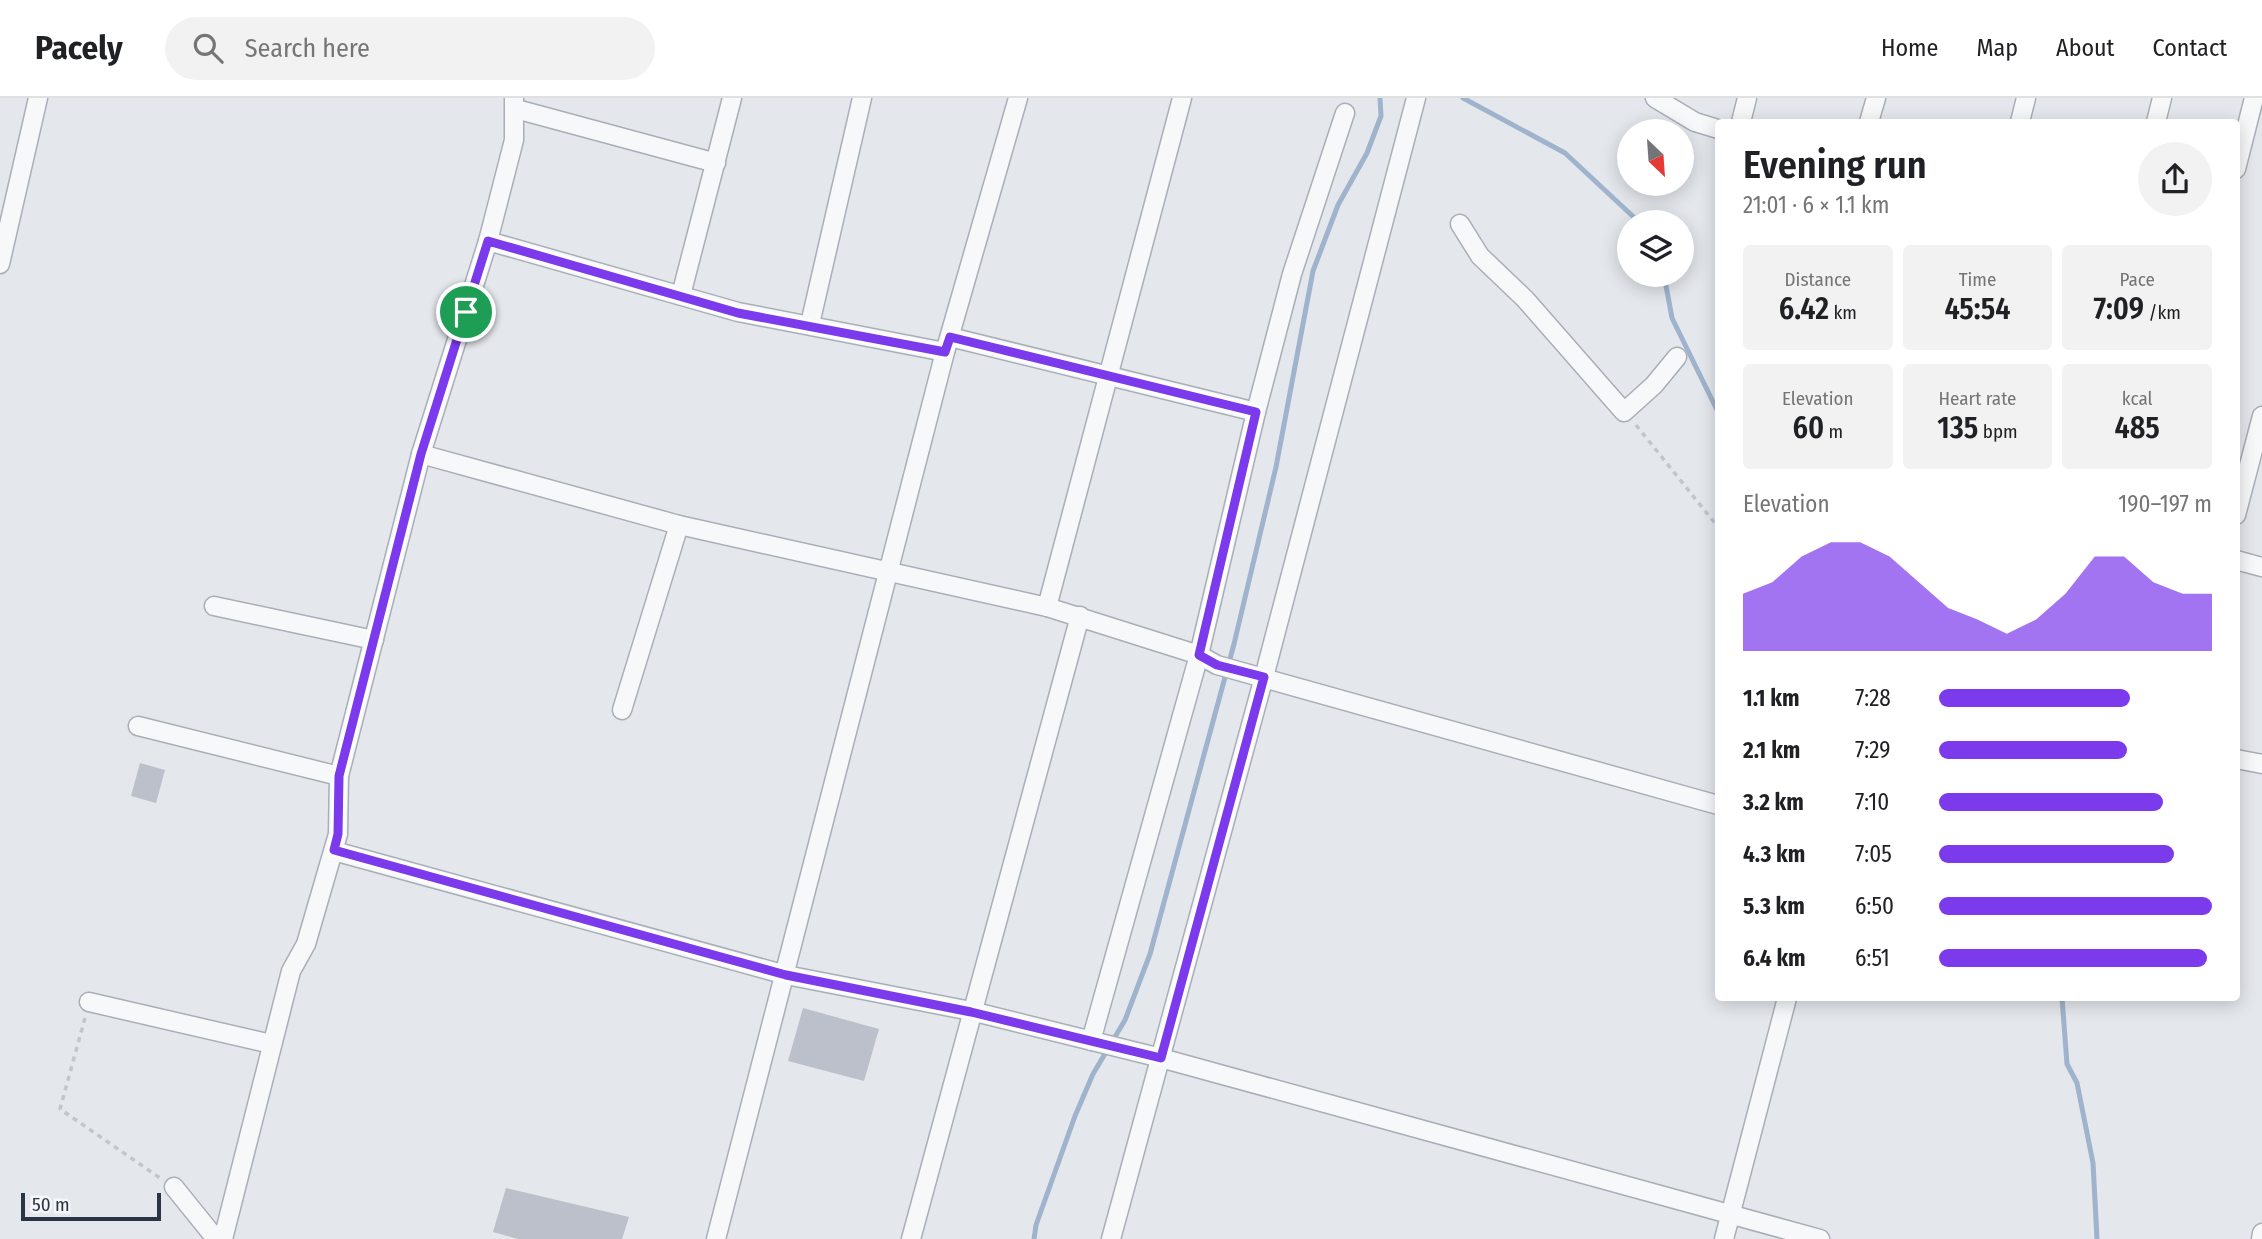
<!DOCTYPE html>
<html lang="en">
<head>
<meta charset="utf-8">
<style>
  :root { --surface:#fff; --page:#f2f2f2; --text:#202124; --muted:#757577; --line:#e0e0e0; --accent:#7c3aed }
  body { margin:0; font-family:"Fira Sans Condensed",sans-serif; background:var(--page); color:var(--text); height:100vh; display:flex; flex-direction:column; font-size:26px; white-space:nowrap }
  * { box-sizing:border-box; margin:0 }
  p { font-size:23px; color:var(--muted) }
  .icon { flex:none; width:38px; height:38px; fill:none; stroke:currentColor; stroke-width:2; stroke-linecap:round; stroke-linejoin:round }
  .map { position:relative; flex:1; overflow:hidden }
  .panel { position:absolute; left:1715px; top:21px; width:525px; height:882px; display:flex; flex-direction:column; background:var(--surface); border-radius:7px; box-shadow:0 4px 18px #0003 }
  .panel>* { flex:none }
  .needle { width:46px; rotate:155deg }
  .controls { position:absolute; left:1617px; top:21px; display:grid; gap:14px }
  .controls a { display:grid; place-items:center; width:77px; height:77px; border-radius:50%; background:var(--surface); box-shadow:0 4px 18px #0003; font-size:35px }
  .scale { position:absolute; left:21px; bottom:18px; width:140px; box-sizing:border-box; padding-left:7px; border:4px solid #2b3445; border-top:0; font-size:19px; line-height:24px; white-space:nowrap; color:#2b3445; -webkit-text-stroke:5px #f4f6f9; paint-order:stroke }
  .pin { position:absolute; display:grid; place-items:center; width:60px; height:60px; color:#fff; margin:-30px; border:4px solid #fff; border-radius:50%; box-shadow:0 2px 7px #0007 }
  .round { display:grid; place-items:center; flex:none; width:74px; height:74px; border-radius:37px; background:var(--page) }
  .headline { display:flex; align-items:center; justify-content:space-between; height:119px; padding:0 28px }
  h1 { font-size:38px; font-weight:600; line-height:52px }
  .figures { display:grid; grid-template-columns:repeat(3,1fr); gap:10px; height:119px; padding:7px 28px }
  .figures div { display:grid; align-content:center; border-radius:7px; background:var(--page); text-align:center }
  .figures b { font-size:30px; font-weight:600 }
  .figures small { font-size:19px; font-weight:400 }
  .figures p { font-size:19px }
  .chart { height:196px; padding:14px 28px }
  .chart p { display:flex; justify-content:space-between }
  .chart svg { width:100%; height:126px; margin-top:7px; fill:var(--accent); opacity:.7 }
  ul { padding:0 28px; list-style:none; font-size:23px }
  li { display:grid; grid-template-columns:112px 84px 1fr; align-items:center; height:52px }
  li i { height:18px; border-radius:9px; background:var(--accent) }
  header { display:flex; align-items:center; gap:42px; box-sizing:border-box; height:98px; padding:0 35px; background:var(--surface); border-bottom:2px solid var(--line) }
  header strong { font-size:33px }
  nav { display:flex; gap:38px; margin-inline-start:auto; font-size:24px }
  .search { width:490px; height:63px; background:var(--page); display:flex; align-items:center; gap:18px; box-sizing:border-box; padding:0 24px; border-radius:38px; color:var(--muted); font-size:26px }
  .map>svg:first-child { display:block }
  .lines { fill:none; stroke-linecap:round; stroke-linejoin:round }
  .stream { stroke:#9fb4cc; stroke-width:5 }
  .building { fill:#bbc0ca }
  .minor-casing { stroke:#a9aeb7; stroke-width:21 }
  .path { stroke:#c2c5cb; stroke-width:3.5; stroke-dasharray:5 5; stroke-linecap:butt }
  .minor { stroke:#f7f8fa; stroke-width:18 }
  .route-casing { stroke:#fff; stroke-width:14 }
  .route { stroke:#7c3aed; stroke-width:9 }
</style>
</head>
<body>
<header>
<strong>Pacely</strong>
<div class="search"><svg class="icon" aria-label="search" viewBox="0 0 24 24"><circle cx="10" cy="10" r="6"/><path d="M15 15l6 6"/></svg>Search here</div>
<nav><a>Home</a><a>Map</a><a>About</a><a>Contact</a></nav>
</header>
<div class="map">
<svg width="2262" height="1141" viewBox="0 0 2262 1141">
  <rect width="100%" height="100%" fill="#e4e7ec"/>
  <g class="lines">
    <g class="stream">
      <path d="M 1463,0 L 1565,55 L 1639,124"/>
      <path d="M 1664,177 L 1672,220 L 1718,314"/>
      <path d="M 2062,900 L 2067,966 L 2077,985 L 2093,1065 L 2097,1141"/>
      <path d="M 1034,1141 L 1036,1127 L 1075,1018 L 1093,976 L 1125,922 L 1150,856 L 1234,546 L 1276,369 L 1313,173 L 1338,107 L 1367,55 L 1381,18 L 1380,0"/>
    </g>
  </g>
  <g class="building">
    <path d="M 140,665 L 165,672 L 156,705 L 131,698 Z"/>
    <path d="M 803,910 L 879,931 L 864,983 L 788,963 Z"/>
    <path d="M 506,1090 L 629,1119 L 622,1141 L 518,1141 L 493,1134 Z"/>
  </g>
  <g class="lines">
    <defs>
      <g id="minor">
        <path d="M 1655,0 L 1695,24 L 1718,31"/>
        <path d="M 516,11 L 716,65"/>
        <path d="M 1741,24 L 1747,0"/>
        <path d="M 1869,24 L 1876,0"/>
        <path d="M 2020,24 L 2026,0"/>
        <path d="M 2156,24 L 2162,0"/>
        <path d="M 2236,71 L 2254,0"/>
        <path d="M 1460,126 L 1480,158 L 1525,201 L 1624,314 L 1654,287 L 1677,259"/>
        <path d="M 488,143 L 738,214 L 945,254"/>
        <path d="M 0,166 L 38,0"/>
        <path d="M 681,197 L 732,0"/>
        <path d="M 810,226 L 862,0"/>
        <path d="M 950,239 L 1256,314"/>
        <path d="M 421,356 L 679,427 L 1047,509 L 1199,557 L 1217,567 L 1718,707"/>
        <path d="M 2236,417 L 2262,318"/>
        <path d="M 2236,462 L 2262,469"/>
        <path d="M 214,508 L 374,542"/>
        <path d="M 1047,509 L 1182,0"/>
        <path d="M 622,612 L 679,427"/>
        <path d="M 138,628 L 339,678"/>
        <path d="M 2236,661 L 2262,666"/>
        <path d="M 334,753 L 786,877 L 971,913 L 1161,960 L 1820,1141"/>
        <path d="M 89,904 L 271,946"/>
        <path d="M 1091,943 L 1199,557 L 1256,314 L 1292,176 L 1345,15"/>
        <path d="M 174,1089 L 216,1141"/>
        <path d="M 223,1141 L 291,873 L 306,846 L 338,736 L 339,678 L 421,356 L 488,143 L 514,42 L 514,0"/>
        <path d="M 716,1141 L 945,254 L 1018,0"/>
        <path d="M 911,1141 L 1080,518"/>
        <path d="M 1111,1141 L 1264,579 L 1416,0"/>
        <path d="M 1724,1141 L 1787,900"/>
        <path d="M 2261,1141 L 2262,1135"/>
      </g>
    </defs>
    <use href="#minor" class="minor-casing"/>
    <g class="path">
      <path d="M 1636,327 L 1718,429"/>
      <path d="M 85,920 L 60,1011 L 160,1080"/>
    </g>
    <use href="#minor" class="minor"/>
  </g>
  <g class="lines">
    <defs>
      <path id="route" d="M 488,143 L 738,215 L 945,254 L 950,239 L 1256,314 L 1199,557 L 1217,567 L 1264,579 L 1161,960 L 971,914 L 786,877 L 334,752 L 338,736 L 339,678 L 421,356 Z"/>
    </defs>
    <use href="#route" class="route-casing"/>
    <use href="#route" class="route"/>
  </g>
</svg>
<div class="controls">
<a><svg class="needle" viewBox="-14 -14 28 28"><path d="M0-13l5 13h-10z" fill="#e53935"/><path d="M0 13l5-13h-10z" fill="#757577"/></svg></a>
<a><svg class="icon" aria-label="layers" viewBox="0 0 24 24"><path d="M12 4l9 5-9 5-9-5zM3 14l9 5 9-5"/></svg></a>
</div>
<div class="scale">50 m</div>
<div class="pin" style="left:466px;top:214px;background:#1e9e55"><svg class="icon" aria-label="arrive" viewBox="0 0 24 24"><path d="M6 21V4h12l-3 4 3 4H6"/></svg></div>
<section class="panel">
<div class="headline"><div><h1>Evening run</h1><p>21:01 · 6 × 1.1 km</p></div><a class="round"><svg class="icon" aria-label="share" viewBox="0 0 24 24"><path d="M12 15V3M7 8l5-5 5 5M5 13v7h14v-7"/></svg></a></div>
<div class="figures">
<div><p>Distance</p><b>6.42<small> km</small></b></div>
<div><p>Time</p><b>45:54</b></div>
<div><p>Pace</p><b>7:09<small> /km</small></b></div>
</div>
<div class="figures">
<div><p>Elevation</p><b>60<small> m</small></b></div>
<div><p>Heart rate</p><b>135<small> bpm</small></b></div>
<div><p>kcal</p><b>485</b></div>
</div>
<div class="chart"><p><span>Elevation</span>190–197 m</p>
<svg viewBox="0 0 160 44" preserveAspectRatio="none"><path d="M0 44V24L10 20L20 11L30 6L40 6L50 11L60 20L70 29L80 33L90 38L100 33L110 24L120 11L130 11L140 20L150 24L160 24V44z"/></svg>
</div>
<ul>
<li><b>1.1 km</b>7:28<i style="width:70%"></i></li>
<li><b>2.1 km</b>7:29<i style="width:69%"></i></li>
<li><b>3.2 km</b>7:10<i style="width:82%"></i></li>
<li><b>4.3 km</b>7:05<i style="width:86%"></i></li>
<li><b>5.3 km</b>6:50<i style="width:100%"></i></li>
<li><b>6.4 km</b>6:51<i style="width:98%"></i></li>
</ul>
</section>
</div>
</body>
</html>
